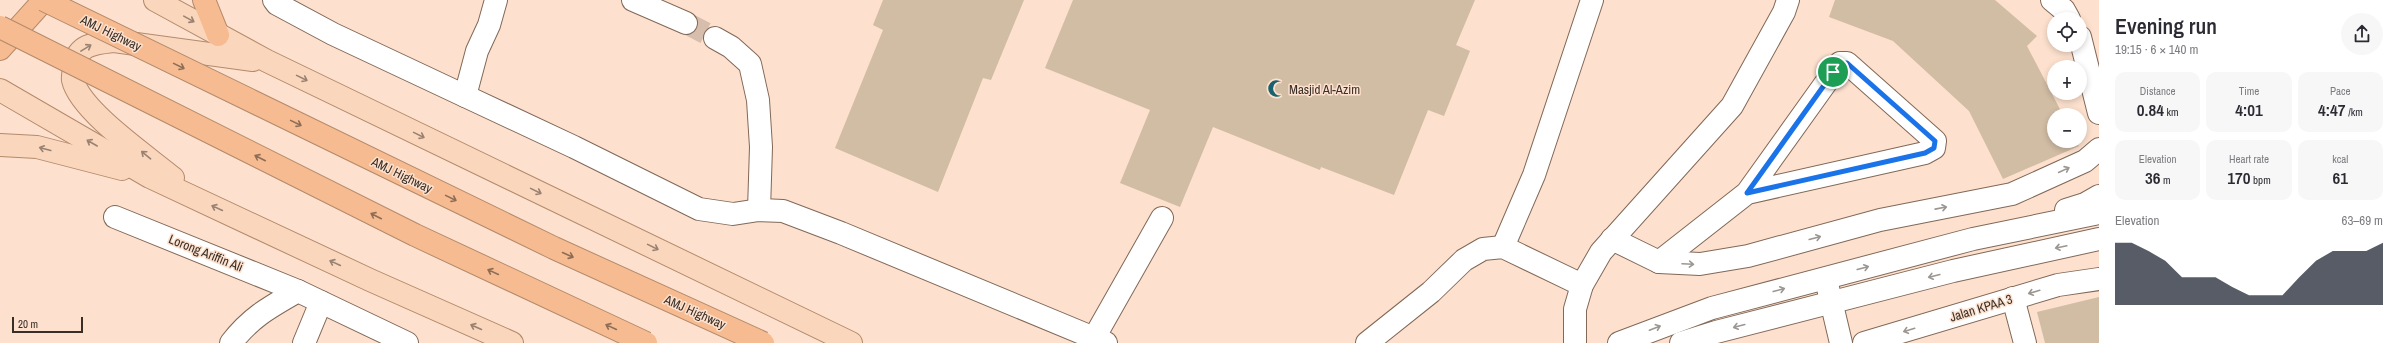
<!DOCTYPE html>
<html lang="en">
<head>
<meta charset="utf-8">
<style>
  :root { --surface:#fff; --page:#f7f7f7; --text:#2b2b33; --muted:#7c7c81; --accent:#111827 }
  body { margin:0; font-family:"Archivo Narrow",sans-serif; background:var(--page); color:var(--text); height:100vh; display:flex; flex-direction:column; font-size:15px; white-space:nowrap }
  * { box-sizing:border-box; margin:0 }
  p { font-size:13px; color:var(--muted) }
  .icon { flex:none; width:22px; height:22px; fill:none; stroke:currentColor; stroke-width:2; stroke-linecap:round; stroke-linejoin:round }
  .map { position:relative; flex:1; overflow:hidden }
  .details { display:flex; flex-direction:column; background:var(--surface); width:300px }
  .details>* { flex:none }
  .tools { position:absolute; left:2047px; top:12px; display:grid; gap:8px }
  .tools a { display:grid; place-items:center; width:40px; height:40px; border-radius:50%; background:var(--surface); box-shadow:0 2px 6px #0003; font-size:20px }
  .scale { position:absolute; left:12px; bottom:10px; width:71px; box-sizing:border-box; padding-left:4px; border:2px solid #382e26; border-top:0; font-size:11px; line-height:14px; white-space:nowrap; color:#382e26; -webkit-text-stroke:3px #fde1ce; paint-order:stroke }
  .pin { position:absolute; display:grid; place-items:center; width:34px; height:34px; color:#fff; margin:-17px; border:2px solid #fff; border-radius:50%; box-shadow:0 1px 4px #0007 }
  .round { display:grid; place-items:center; flex:none; width:42px; height:42px; border-radius:21px; background:var(--page) }
  .head { display:flex; align-items:center; justify-content:space-between; height:68px; padding:0 16px }
  h1 { font-size:22px; font-weight:600; line-height:30px }
  .figures { display:grid; grid-template-columns:repeat(3,1fr); gap:6px; height:68px; padding:4px 16px }
  .figures div { display:grid; align-content:center; border-radius:10px; background:var(--page); text-align:center }
  .figures b { font-size:17px; font-weight:600 }
  .figures small { font-size:11px; font-weight:400 }
  .figures p { font-size:11px }
  .chart { height:112px; padding:8px 16px }
  .chart p { display:flex; justify-content:space-between }
  .chart svg { width:100%; height:72px; margin-top:4px; fill:var(--accent); opacity:.7 }
  main { display:flex; flex:1; min-height:0 }
  .map>svg:first-child { display:block }
  .building { fill:#d1bca4 }
  .lines { fill:none; stroke-linecap:round; stroke-linejoin:round }
  .minor-tunnel { stroke:#d6bdac; stroke-width:22; stroke-dasharray:22 11; stroke-linecap:butt }
  .minor-casing { stroke:#816857; stroke-width:24 }
  .major-casing { stroke:#b48a6b; stroke-width:24 }
  .highway-casing { stroke:#b48a6b; stroke-width:24 }
  .minor { stroke:#fff; stroke-width:22 }
  .major { stroke:#fad6bc; stroke-width:22 }
  .highway { stroke:#f6bb90; stroke-width:22 }
  .highway-bridge-casing { stroke:#b48a6b; stroke-width:24; stroke-linecap:butt }
  .highway-bridge { stroke:#f6bb90; stroke-width:22 }
  .oneway { stroke:#998271 }
  .oneway2 { stroke:#8e6d56 }
  .oneway3 { stroke:#9c9692 }
  .route-casing { stroke:#fff; stroke-width:8 }
  .route { stroke:#1a73e8; stroke-width:5 }
  .labels { text-anchor:middle; dominant-baseline:central; stroke-width:3; stroke-linejoin:round; paint-order:stroke }
  .street-label { font-size:13px; fill:#382e26; stroke:#fde1ce }
  .poi-label { font-size:13px; fill:#382e26; stroke:#fde1ce; text-anchor:start }
</style>
</head>
<body>
<main>
<div class="map">
<svg width="2099" height="343" viewBox="0 0 2099 343">
  <rect width="100%" height="100%" fill="#fde1ce"/>
  <g class="building">
    <path d="M 883,0 L 1024,0 L 991,80 L 983,78 L 938,192 L 835,148 L 883,30 L 873,25 Z"/>
    <path d="M 1073,0 L 1475,0 L 1456,45 L 1470,51 L 1444,116 L 1428,110 L 1394,195 L 1321,167 L 1320,170 L 1213,127 L 1180,207 L 1120,183 L 1150,110 L 1045,68 Z"/>
    <path d="M 1835,0 L 1995,0 L 2037,36 L 2027,46 L 2063,115 L 2054,115 L 2054,141 L 2076,141 L 2079,146 L 2003,179 L 1969,111 L 1893,41 L 1829,17 Z"/>
    <path d="M 2099,297 L 2099,343 L 2045,343 L 2037,312 Z"/>
  </g>
  <g class="lines">
    <path class="minor-tunnel" d="M 686,23 L 715,38"/>
    <defs>
      <g id="minor">
        <path d="M 274,0 L 277,4 L 333,34 L 465,96"/>
        <path d="M 496,0 L 489,25 L 477,51 L 465,96 L 574,147 L 699,209 L 733,214 L 759,210 L 783,211 L 841,233 L 1106,343"/>
        <path d="M 633,0 L 686,23"/>
        <path d="M 2052,0 L 2064,10 L 2069,19"/>
        <path d="M 2080,37 L 2099,113"/>
        <path d="M 715,38 L 731,47 L 750,64 L 758,100 L 761,147 L 759,210"/>
        <path d="M 2066,210 L 2085,204 L 2099,196"/>
        <path d="M 115,217 L 298,291"/>
        <path d="M 1612,239 L 1659,262 L 1700,264 L 1748,256 L 1880,220 L 2012,194 L 2085,161 L 2099,149"/>
        <path d="M 1503,247 L 1534,175 L 1592,0"/>
        <path d="M 1659,262 L 1747,193 L 1840,63 L 1847,63 L 1935,141 L 1934,148 L 1925,153 L 1747,193"/>
        <path d="M 1828,288 L 1841,343"/>
        <path d="M 2013,298 L 2025,343"/>
        <path d="M 1094,338 L 1162,218"/>
        <path d="M 231,343 C 251,317 270,307 298,291 L 407,343"/>
        <path d="M 304,343 L 321,302"/>
        <path d="M 1367,343 L 1431,292 L 1464,260 L 1483,249 L 1503,247 L 1582,285"/>
        <path d="M 1575,343 L 1575,309 L 1582,285 L 1601,252 L 1732,106 L 1784,12 L 1788,0"/>
        <path d="M 1619,343 L 1712,308 L 1973,239 L 2099,213"/>
        <path d="M 1681,343 L 1716,332 L 1953,271 L 2099,239"/>
        <path d="M 1864,343 L 2058,285 L 2099,279"/>
      </g>
      <g id="major">
        <path d="M 155,0 L 267,61 L 851,343"/>
        <path d="M 0,90 L 150,177 L 370,280 L 512,343"/>
        <path d="M 0,145 L 37,147 L 122,169"/>
        <path d="M 173,178 C 148,157 80,111 73,80 C 72,76 74,70 75,65 C 77,44 97,43 114,41 L 253,60"/>
      </g>
      <g id="highway">
        <path d="M 204,0 L 218,35"/>
        <path d="M 0,49 L 44,0"/>
      </g>
    </defs>
    <use href="#minor" class="minor-casing"/>
    <use href="#major" class="major-casing"/>
    <use href="#highway" class="highway-casing"/>
    <use href="#minor" class="minor"/>
    <use href="#major" class="major"/>
    <use href="#highway" class="highway"/>
    <defs>
      <g id="highway-bridge">
        <path d="M 44,0 L 554,248 L 763,343"/>
        <path d="M 0,27 L 415,235 L 646,343"/>
      </g>
    </defs>
    <use href="#highway-bridge" class="highway-bridge-casing"/>
    <use href="#highway-bridge" class="highway-bridge"/>
  </g>
  <defs><path id="oneway-shaft" d="M-6 0H5M1.5-3L5.5 0L1.5 3" fill="none" stroke-width="1.6" stroke-linecap="round" stroke-linejoin="round"/></defs>
  <g class="oneway">
    <use href="#oneway-shaft" transform="translate(189 19) rotate(29)"/>
    <use href="#oneway-shaft" transform="translate(86 48) rotate(-31)"/>
    <use href="#oneway-shaft" transform="translate(302 78) rotate(26)"/>
    <use href="#oneway-shaft" transform="translate(419 135) rotate(26)"/>
    <use href="#oneway-shaft" transform="translate(92 143) rotate(-150)"/>
    <use href="#oneway-shaft" transform="translate(45 149) rotate(-165)"/>
    <use href="#oneway-shaft" transform="translate(146 155) rotate(-140)"/>
    <use href="#oneway-shaft" transform="translate(536 191) rotate(26)"/>
    <use href="#oneway-shaft" transform="translate(217 208) rotate(-155)"/>
    <use href="#oneway-shaft" transform="translate(653 247) rotate(26)"/>
    <use href="#oneway-shaft" transform="translate(335 263) rotate(-155)"/>
    <use href="#oneway-shaft" transform="translate(476 327) rotate(-156)"/>
  </g>
  <g class="oneway2">
    <use href="#oneway-shaft" transform="translate(179 66) rotate(26)"/>
    <use href="#oneway-shaft" transform="translate(296 123) rotate(26)"/>
    <use href="#oneway-shaft" transform="translate(260 158) rotate(-153)"/>
    <use href="#oneway-shaft" transform="translate(451 198) rotate(26)"/>
    <use href="#oneway-shaft" transform="translate(376 216) rotate(-153)"/>
    <use href="#oneway-shaft" transform="translate(568 255) rotate(24)"/>
    <use href="#oneway-shaft" transform="translate(493 272) rotate(-155)"/>
    <use href="#oneway-shaft" transform="translate(611 327) rotate(-155)"/>
  </g>
  <g class="oneway3">
    <use href="#oneway-shaft" transform="translate(2064 170) rotate(-25)"/>
    <use href="#oneway-shaft" transform="translate(1941 208) rotate(-11)"/>
    <use href="#oneway-shaft" transform="translate(1815 238) rotate(-15)"/>
    <use href="#oneway-shaft" transform="translate(2061 247) rotate(168)"/>
    <use href="#oneway-shaft" transform="translate(1688 264) rotate(3)"/>
    <use href="#oneway-shaft" transform="translate(1863 268) rotate(-15)"/>
    <use href="#oneway-shaft" transform="translate(1934 276) rotate(166)"/>
    <use href="#oneway-shaft" transform="translate(1779 290) rotate(-15)"/>
    <use href="#oneway-shaft" transform="translate(2034 292) rotate(164)"/>
    <use href="#oneway-shaft" transform="translate(1739 326) rotate(165)"/>
    <use href="#oneway-shaft" transform="translate(1655 328) rotate(-21)"/>
    <use href="#oneway-shaft" transform="translate(1909 330) rotate(163)"/>
  </g>
  <g class="lines">
    <defs>
      <path id="route" d="M 1840,63 L 1847,63 L 1935,141 L 1934,148 L 1925,153 L 1747,193 Z"/>
    </defs>
    <use href="#route" class="route-casing"/>
    <use href="#route" class="route"/>
  </g>
  <defs>
    <symbol id="mosque-bare" viewBox="-9 -9 18 18"><path d="M3.5-4.9A6 6 0 1 0 3.5 4.9A5 5 0 1 1 3.5-4.9Z" fill="#186270" stroke="#fde1ce" stroke-width="2.5" paint-order="stroke"/></symbol>
  </defs>
  <g fill-rule="evenodd">
    <use href="#mosque-bare" x="1264" y="76" width="25" height="25"/>
  </g>
  <g class="labels">
    <g class="street-label">
      <text transform="translate(111 33) rotate(26)">AMJ Highway</text>
      <text transform="translate(402 175) rotate(26)">AMJ Highway</text>
      <text transform="translate(206 253) rotate(22)">Lorong Ariffin Ali</text>
      <text transform="translate(1981 308) rotate(-17)">Jalan KPAA 3</text>
      <text transform="translate(695 312) rotate(24)">AMJ Highway</text>
    </g>
    <g class="poi-label">
      <text x="1289" y="89">Masjid Al-Azim</text>
    </g>
  </g>
</svg>
<div class="tools">
<a><svg class="icon" aria-label="locate" viewBox="0 0 24 24"><circle cx="12" cy="12" r="6"/><path d="M12 2v4M12 18v4M2 12h4M18 12h4"/></svg></a>
<a>+</a>
<a>−</a>
</div>
<div class="scale">20 m</div>
<div class="pin" style="left:1833px;top:72px;background:#1e9e55"><svg class="icon" aria-label="arrive" viewBox="0 0 24 24"><path d="M6 21V4h12l-3 4 3 4H6"/></svg></div>
</div>
<section class="details">
<div class="head"><div><h1>Evening run</h1><p>19:15 · 6 × 140 m</p></div><a class="round"><svg class="icon" aria-label="share" viewBox="0 0 24 24"><path d="M12 15V3M7 8l5-5 5 5M5 13v7h14v-7"/></svg></a></div>
<div class="figures">
<div><p>Distance</p><b>0.84<small> km</small></b></div>
<div><p>Time</p><b>4:01</b></div>
<div><p>Pace</p><b>4:47<small> /km</small></b></div>
</div>
<div class="figures">
<div><p>Elevation</p><b>36<small> m</small></b></div>
<div><p>Heart rate</p><b>170<small> bpm</small></b></div>
<div><p>kcal</p><b>61</b></div>
</div>
<div class="chart"><p><span>Elevation</span>63–69 m</p>
<svg viewBox="0 0 160 44" preserveAspectRatio="none"><path d="M0 44V6L10 6L20 11L30 17L40 27L50 27L60 27L70 33L80 38L90 38L100 38L110 27L120 17L130 11L140 11L150 11L160 6V44z"/></svg>
</div>
</section>
</main>
</body>
</html>
